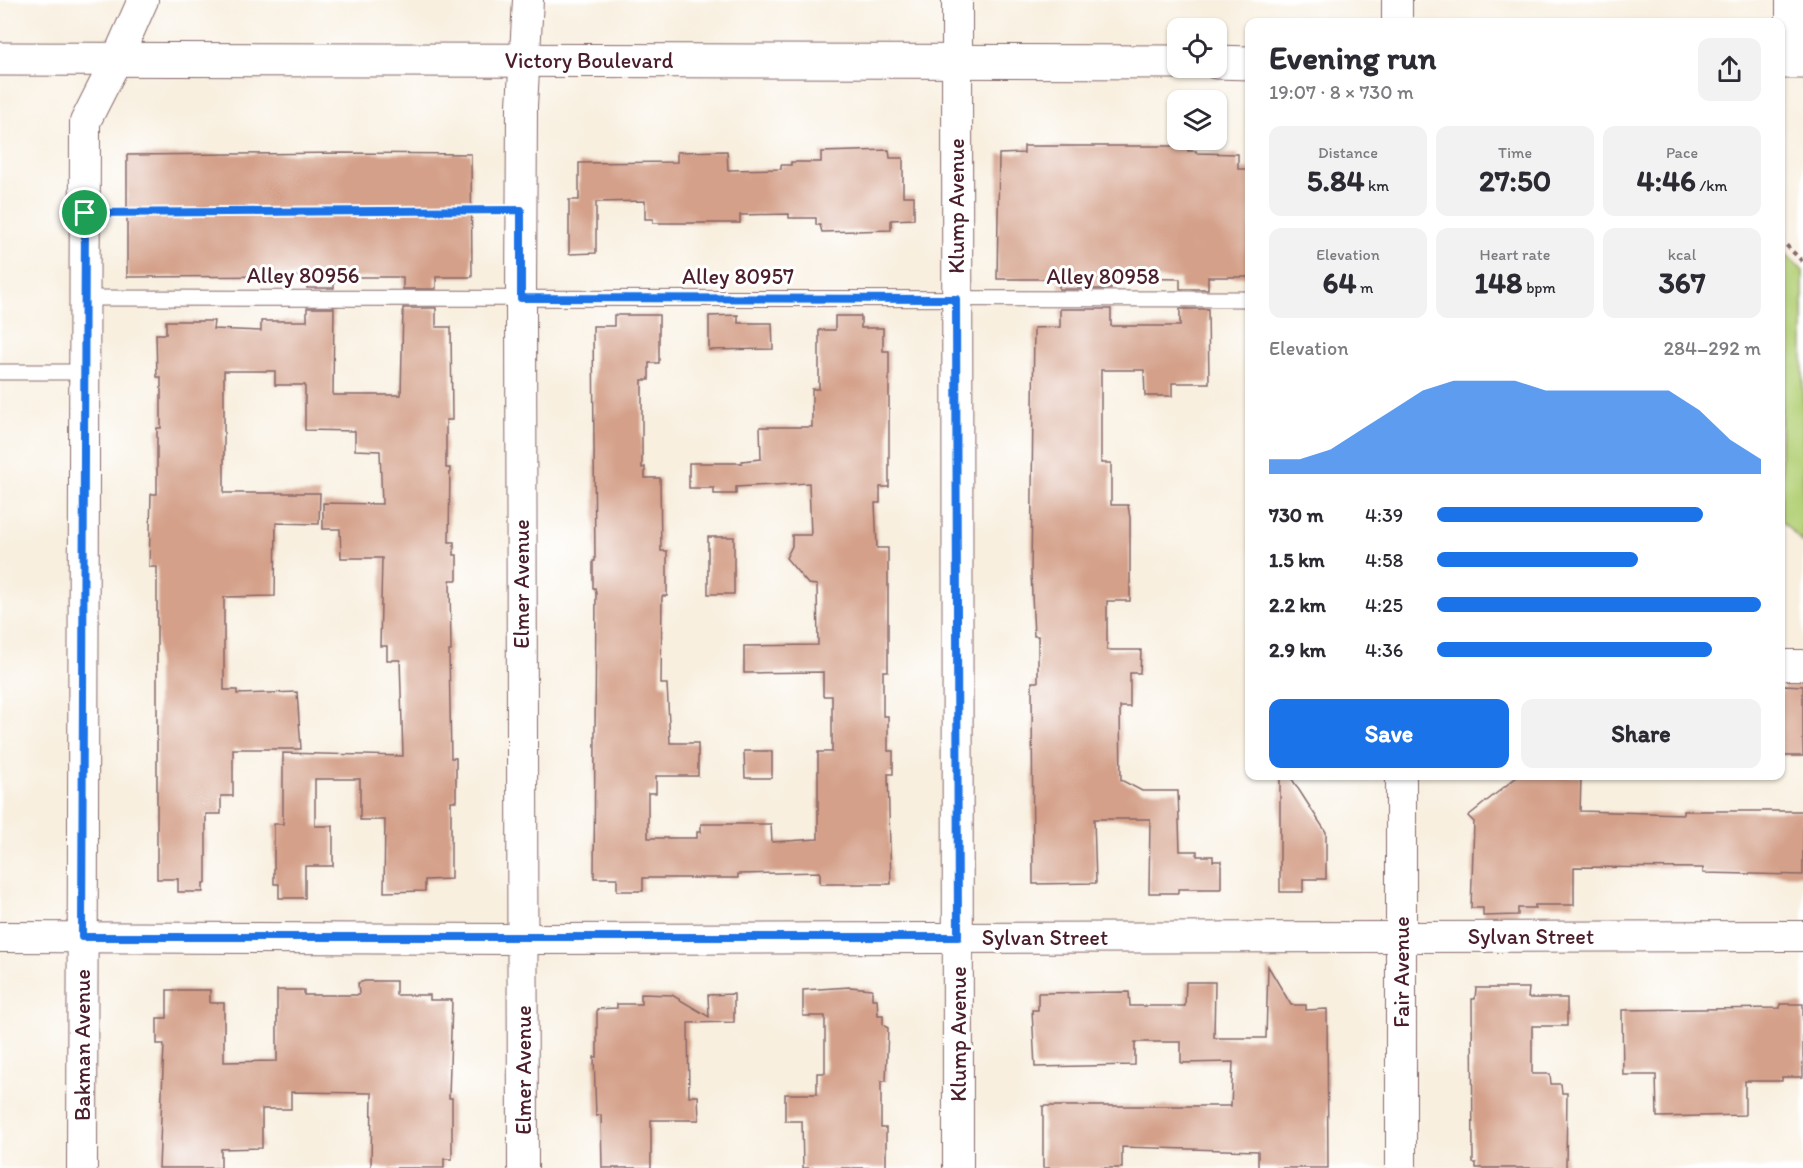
<!DOCTYPE html>
<html lang="en">
<head>
<meta charset="utf-8">
<style>
  :root { --surface:#fff; --page:#f2f2f3; --text:#2b2b33; --muted:#7c7c81; --accent:#1a73e8 }
  body { margin:0; font-family:Itim,sans-serif; background:var(--page); color:var(--text); height:100vh; display:flex; flex-direction:column; font-size:22px; white-space:nowrap }
  * { box-sizing:border-box; margin:0 }
  p { font-size:20px; color:var(--muted) }
  .icon { flex:none; width:33px; height:33px; fill:none; stroke:currentColor; stroke-width:2; stroke-linecap:round; stroke-linejoin:round }
  .map { position:relative; flex:1; overflow:hidden }
  .panel { position:absolute; left:1245px; top:18px; width:540px; height:762px; display:flex; flex-direction:column; background:var(--surface); border-radius:12px; box-shadow:0 2px 4px #0004 }
  .panel>* { flex:none }
  .fabs { position:absolute; left:1167px; top:18px; display:grid; gap:12px }
  .fabs a { display:grid; place-items:center; width:60px; height:60px; border-radius:12px; background:var(--surface); box-shadow:0 2px 4px #0004; font-size:30px }
  .pin { position:absolute; display:grid; place-items:center; width:51px; height:51px; color:#fff; margin:-26px; border:3px solid #fff; border-radius:50%; box-shadow:0 2px 6px #0007 }
  .round { display:grid; place-items:center; flex:none; width:63px; height:63px; border-radius:12px; background:var(--page) }
  .headline { display:flex; align-items:center; justify-content:space-between; height:102px; padding:0 24px }
  h1 { font-size:33px; font-weight:700; line-height:45px }
  .stats { display:grid; grid-template-columns:repeat(3,1fr); gap:9px; height:102px; padding:6px 24px }
  .stats div { display:grid; align-content:center; border-radius:12px; background:var(--page); text-align:center }
  .stats b { font-size:30px; font-weight:700 }
  .stats small { font-size:16px; font-weight:400 }
  .stats p { font-size:16px }
  .chart { height:168px; padding:12px 24px }
  .chart p { display:flex; justify-content:space-between }
  .chart svg { width:100%; height:108px; margin-top:6px; fill:var(--accent); opacity:.7 }
  .button { display:flex; gap:12px; margin-top:auto; padding:12px 24px }
  .button a { flex:1; height:69px; border-radius:12px; background:var(--accent); color:#fff; font-size:24px; font-weight:700; line-height:69px; text-align:center }
  .button a+a { background:var(--page); color:var(--text) }
  ul { padding:0 24px; list-style:none; font-size:20px }
  li { display:grid; grid-template-columns:96px 72px 1fr; align-items:center; height:45px }
  li i { height:15px; border-radius:8px; background:var(--accent) }
  .map>svg:first-child { display:block }
  .grass { fill:#b4d077; stroke:#7f7851; stroke-width:1.5 }
  .building { fill:#d4a089 }
  .lines { fill:none; stroke-linecap:round; stroke-linejoin:round }
  .lane-casing { stroke:#87686a; stroke-width:17 }
  .street-casing { stroke:#87686a; stroke-width:32 }
  .secondary-casing { stroke:#87686a; stroke-width:35 }
  .path { stroke:#87686a; stroke-width:4; stroke-dasharray:4.5 4.5; stroke-linecap:butt }
  .lane { stroke:#fff; stroke-width:15 }
  .street { stroke:#fff; stroke-width:30 }
  .secondary { stroke:#fff; stroke-width:33 }
  .route-casing { stroke:#fff; stroke-width:12 }
  .route { stroke:#1a73e8; stroke-width:8 }
  .labels { text-anchor:middle; dominant-baseline:central; stroke-width:6; stroke-linejoin:round; paint-order:stroke }
  .street-label { font-size:22px; fill:#4a1f2b; stroke:#fff }
</style>
</head>
<body>
<div class="map">
<svg width="1803" height="1168" viewBox="0 0 1803 1168">
  <rect width="100%" height="100%" fill="#fff"/>
  <filter id="ink" filterUnits="userSpaceOnUse"><feTurbulence type="fractalNoise" baseFrequency=".0167" numOctaves="2"/><feDisplacementMap in="SourceGraphic" scale="12" xChannelSelector="R" yChannelSelector="G"/><feConvolveMatrix kernelMatrix="1 2 1 2 8 2 1 2 1" color-interpolation-filters="sRGB"/></filter>
  <filter id="wash" filterUnits="userSpaceOnUse"><feTurbulence type="fractalNoise" baseFrequency=".008" numOctaves="4" result="noise"/><feDisplacementMap in="SourceGraphic" scale="24" xChannelSelector="R" yChannelSelector="G"/><feGaussianBlur stdDeviation="1.35" result="paint"/><feColorMatrix in="noise" values="0 0 0 0 0 0 0 0 0 0 0 0 0 0 0 0 0 1.4 0 .05"/><feComposite in="paint" operator="in"/></filter>
  <g filter="url(#wash)">
    <rect width="100%" height="100%" fill="#f8efdf"/>
    <path class="grass" d="M 1781,249 L 1803,271 L 1803,543 L 1781,520 Z"/>
    <g id="blocks">
      <g class="building">
        <path d="M 1024,146 L 1188,146 L 1188,151 L 1196,151 L 1196,153 L 1238,154 L 1238,169 L 1250,169 L 1250,277 L 1208,277 L 1208,289 L 1180,289 L 1180,279 L 1111,278 L 1111,289 L 1059,289 L 1059,279 L 997,279 L 999,154 L 1024,153 Z"/>
        <path d="M 889,150 L 890,158 L 903,158 L 903,196 L 914,196 L 914,219 L 891,220 L 891,230 L 822,232 L 820,225 L 816,225 L 816,218 L 789,218 L 789,214 L 740,215 L 740,223 L 653,223 L 653,219 L 645,219 L 645,201 L 596,202 L 596,253 L 569,254 L 569,200 L 579,200 L 579,163 L 677,162 L 677,152 L 727,151 L 728,170 L 781,169 L 781,165 L 791,165 L 791,162 L 821,162 L 821,152 Z"/>
        <path d="M 342,153 L 471,154 L 472,277 L 436,277 L 436,289 L 403,289 L 403,277 L 334,277 L 334,288 L 307,288 L 306,276 L 127,277 L 127,155 Z"/>
        <path d="M 307,308 L 334,308 L 333,395 L 401,395 L 403,308 L 436,308 L 436,327 L 451,327 L 452,420 L 446,420 L 446,468 L 450,468 L 449,542 L 454,542 L 454,555 L 457,555 L 457,580 L 450,580 L 451,651 L 449,651 L 451,758 L 456,758 L 456,801 L 451,801 L 451,879 L 425,880 L 425,891 L 384,892 L 385,820 L 360,820 L 360,779 L 315,779 L 315,826 L 333,826 L 333,866 L 305,866 L 305,898 L 279,898 L 279,884 L 274,884 L 274,824 L 283,824 L 283,753 L 403,756 L 400,660 L 387,660 L 387,646 L 380,646 L 382,558 L 341,558 L 340,529 L 323,529 L 323,503 L 382,504 L 380,451 L 355,450 L 355,431 L 305,430 L 305,385 L 275,385 L 275,371 L 224,371 L 224,493 L 320,493 L 319,524 L 276,523 L 275,596 L 224,597 L 224,690 L 237,690 L 237,694 L 297,692 L 301,749 L 233,749 L 233,796 L 221,796 L 221,814 L 206,814 L 206,883 L 203,883 L 203,892 L 178,892 L 178,879 L 157,879 L 157,567 L 149,567 L 151,494 L 157,494 L 157,428 L 161,428 L 161,377 L 157,377 L 156,334 L 166,334 L 166,321 L 214,321 L 213,329 L 261,331 L 261,321 L 307,321 Z"/>
        <path d="M 1060,309 L 1111,309 L 1111,326 L 1180,326 L 1180,309 L 1208,309 L 1209,383 L 1172,383 L 1172,396 L 1145,396 L 1144,370 L 1101,370 L 1101,463 L 1111,463 L 1111,505 L 1128,505 L 1130,518 L 1130,601 L 1107,601 L 1107,650 L 1141,650 L 1140,673 L 1130,673 L 1130,707 L 1120,707 L 1121,780 L 1142,791 L 1178,791 L 1180,851 L 1197,851 L 1197,856 L 1213,856 L 1213,861 L 1221,861 L 1221,889 L 1178,889 L 1178,893 L 1149,893 L 1150,819 L 1094,819 L 1096,883 L 1033,884 L 1032,682 L 1038,682 L 1038,636 L 1034,636 L 1031,574 L 1034,328 L 1060,327 Z"/>
        <path d="M 614,315 L 659,315 L 659,363 L 649,363 L 649,380 L 642,380 L 642,468 L 645,467 L 645,478 L 660,478 L 661,551 L 667,551 L 667,596 L 662,596 L 661,684 L 667,684 L 670,743 L 698,743 L 698,776 L 656,776 L 656,793 L 648,793 L 648,838 L 697,838 L 697,832 L 701,832 L 701,824 L 771,824 L 772,842 L 818,839 L 818,752 L 832,752 L 832,696 L 823,696 L 823,672 L 744,673 L 744,646 L 818,645 L 817,585 L 808,584 L 786,558 L 792,546 L 792,535 L 811,535 L 809,483 L 736,487 L 736,494 L 714,494 L 714,488 L 689,488 L 689,463 L 742,463 L 742,461 L 761,459 L 760,427 L 812,427 L 812,389 L 819,389 L 819,330 L 835,330 L 835,316 L 861,316 L 861,328 L 883,328 L 883,351 L 889,351 L 889,487 L 880,487 L 880,503 L 875,503 L 877,548 L 888,548 L 888,671 L 883,671 L 883,716 L 888,716 L 888,751 L 893,751 L 893,774 L 888,774 L 891,884 L 820,884 L 820,872 L 738,874 L 738,878 L 643,878 L 643,891 L 617,891 L 617,878 L 594,878 L 596,594 L 595,588 L 593,588 L 593,561 L 595,561 L 593,326 L 614,326 Z"/>
        <path d="M 738,315 L 738,323 L 772,323 L 773,349 L 709,350 L 709,316 Z"/>
        <rect x="708" y="537" width="26" height="57"/>
        <path d="M 1784,685 L 1803,686 L 1803,756 L 1780,756 L 1780,695 Z"/>
        <path d="M 744,751 L 772,751 L 772,778 L 745,778 Z"/>
        <path d="M 1280,776 L 1290,776 L 1326,832 L 1326,879 L 1303,879 L 1303,892 L 1280,892 Z"/>
        <path d="M 1518,776 L 1581,776 L 1580,811 L 1683,814 L 1683,811 L 1803,811 L 1803,875 L 1703,873 L 1703,868 L 1574,867 L 1574,905 L 1535,905 L 1535,908 L 1518,908 L 1518,915 L 1483,916 L 1483,908 L 1471,908 L 1474,822 L 1468,816 Z"/>
        <path d="M 1268,966 L 1291,1005 L 1306,1005 L 1306,1010 L 1327,1009 L 1328,1168 L 1258,1168 L 1258,1151 L 1122,1147 L 1122,1168 L 1043,1168 L 1043,1106 L 1231,1106 L 1233,1062 L 1181,1063 L 1181,1042 L 1135,1042 L 1135,1065 L 1035,1067 L 1032,1010 L 1038,1010 L 1038,993 L 1129,992 L 1130,1006 L 1185,1006 L 1186,982 L 1215,982 L 1214,1038 L 1266,1038 Z"/>
        <path d="M 365,981 L 396,981 L 396,995 L 430,995 L 430,1000 L 452,1000 L 449,1098 L 452,1098 L 452,1159 L 444,1159 L 444,1168 L 371,1168 L 372,1093 L 291,1092 L 291,1109 L 262,1109 L 262,1148 L 221,1149 L 221,1168 L 159,1168 L 164,1044 L 157,1044 L 157,1018 L 167,1018 L 167,990 L 210,990 L 210,1003 L 224,1003 L 224,1062 L 277,1061 L 277,990 L 304,990 L 304,995 L 359,995 L 358,983 Z"/>
        <path d="M 850,987 L 872,989 L 872,999 L 877,999 L 878,1015 L 883,1015 L 883,1025 L 888,1028 L 886,1081 L 881,1081 L 881,1128 L 886,1128 L 886,1168 L 803,1168 L 802,1121 L 785,1121 L 785,1094 L 817,1094 L 817,1073 L 825,1073 L 825,1016 L 803,1016 L 803,990 Z"/>
        <path d="M 1476,988 L 1529,988 L 1528,998 L 1567,998 L 1567,1026 L 1532,1026 L 1532,1074 L 1550,1074 L 1551,1084 L 1561,1084 L 1562,1093 L 1567,1093 L 1566,1168 L 1476,1168 L 1476,1163 L 1473,1163 L 1472,999 L 1475,999 Z"/>
        <path d="M 641,994 L 672,995 L 709,1017 L 708,995 L 734,994 L 734,1022 L 688,1023 L 689,1096 L 698,1096 L 699,1120 L 651,1120 L 651,1168 L 602,1168 L 601,1115 L 596,1116 L 594,1057 L 597,1057 L 597,1009 L 617,1008 L 617,1004 L 641,1004 Z"/>
        <path d="M 1780,1004 L 1803,1004 L 1803,1077 L 1782,1077 L 1782,1081 L 1745,1081 L 1745,1115 L 1657,1117 L 1656,1075 L 1623,1075 L 1622,1010 L 1780,1008 Z"/>
      </g>
    </g>
  </g>
  <g filter="url(#ink)">
    <use href="#blocks" fill-opacity="0" stroke="#87686a" stroke-width="1.5"/>
    <g class="lines">
      <defs>
        <g id="lane">
          <path d="M 85,298 L 1250,299"/>
          <path d="M 0,372 L 85,372"/>
        </g>
        <g id="street">
          <path d="M 957,0 L 958,1168"/>
          <path d="M 1397,0 L 1397,22"/>
          <path d="M 1791,0 L 1791,62"/>
          <path d="M 1780,665 L 1802,665"/>
          <path d="M 1401,776 L 1401,1168"/>
          <path d="M 0,937 L 522,939 L 1803,936"/>
          <path d="M 82,1168 L 85,122 L 116,61 L 143,0"/>
          <path d="M 523,1168 L 521,298 L 522,106 L 528,0"/>
        </g>
        <g id="secondary">
          <path d="M 0,59 L 1178,62"/>
          <path d="M 1216,62 L 1250,63"/>
          <path d="M 1780,62 L 1803,62"/>
        </g>
      </defs>
      <use href="#lane" class="lane-casing"/>
      <use href="#street" class="street-casing"/>
      <use href="#secondary" class="secondary-casing"/>
      <g class="path">
        <path d="M 112,213 L 492,211"/>
        <path d="M 1780,239 L 1803,262"/>
      </g>
      <use href="#lane" class="lane"/>
      <use href="#street" class="street"/>
      <use href="#secondary" class="secondary"/>
    </g>
  </g>
  <g class="lines" filter="url(#ink)">
    <defs>
      <path id="route" d="M 521,210 L 521,298 L 956,299 L 958,937 L 82,937 L 85,213 Z"/>
    </defs>
    <use href="#route" class="route-casing"/>
    <use href="#route" class="route"/>
  </g>
  <g class="labels">
    <g class="street-label">
      <text x="589" y="60">Victory Boulevard</text>
      <text transform="translate(956 206) rotate(-90)">Klump Avenue</text>
      <text x="303" y="275">Alley 80956</text>
      <text x="738" y="276">Alley 80957</text>
      <text x="1103" y="276">Alley 80958</text>
      <text transform="translate(521 584) rotate(-90)">Elmer Avenue</text>
      <text x="1531" y="936">Sylvan Street</text>
      <text x="1045" y="937">Sylvan Street</text>
      <text transform="translate(1401 972) rotate(-90)">Fair Avenue</text>
      <text transform="translate(958 1034) rotate(-90)">Klump Avenue</text>
      <text transform="translate(82 1045) rotate(-90)">Bakman Avenue</text>
      <text transform="translate(523 1070) rotate(-90)">Elmer Avenue</text>
    </g>
  </g>
</svg>
<div class="fabs">
<a><svg class="icon" aria-label="locate" viewBox="0 0 24 24"><circle cx="12" cy="12" r="6"/><path d="M12 2v4M12 18v4M2 12h4M18 12h4"/></svg></a>
<a><svg class="icon" aria-label="layers" viewBox="0 0 24 24"><path d="M12 4l9 5-9 5-9-5zM3 14l9 5 9-5"/></svg></a>
</div>
<div class="pin" style="left:85px;top:213px;background:#1e9e55"><svg class="icon" aria-label="arrive" viewBox="0 0 24 24"><path d="M6 21V4h12l-3 4 3 4H6"/></svg></div>
<section class="panel">
<div class="headline"><div><h1>Evening run</h1><p>19:07 · 8 × 730 m</p></div><a class="round"><svg class="icon" aria-label="share" viewBox="0 0 24 24"><path d="M12 15V3M7 8l5-5 5 5M5 13v7h14v-7"/></svg></a></div>
<div class="stats">
<div><p>Distance</p><b>5.84<small> km</small></b></div>
<div><p>Time</p><b>27:50</b></div>
<div><p>Pace</p><b>4:46<small> /km</small></b></div>
</div>
<div class="stats">
<div><p>Elevation</p><b>64<small> m</small></b></div>
<div><p>Heart rate</p><b>148<small> bpm</small></b></div>
<div><p>kcal</p><b>367</b></div>
</div>
<div class="chart"><p><span>Elevation</span>284–292 m</p>
<svg viewBox="0 0 160 44" preserveAspectRatio="none"><path d="M0 44V38L10 38L20 34L30 26L40 18L50 10L60 6L70 6L80 6L90 10L100 10L110 10L120 10L130 10L140 18L150 30L160 38V44z"/></svg>
</div>
<ul>
<li><b>730 m</b>4:39<i style="width:82%"></i></li>
<li><b>1.5 km</b>4:58<i style="width:62%"></i></li>
<li><b>2.2 km</b>4:25<i style="width:100%"></i></li>
<li><b>2.9 km</b>4:36<i style="width:85%"></i></li>
</ul>
<div class="button"><a>Save</a><a>Share</a></div>
</section>
</div>
</body>
</html>
